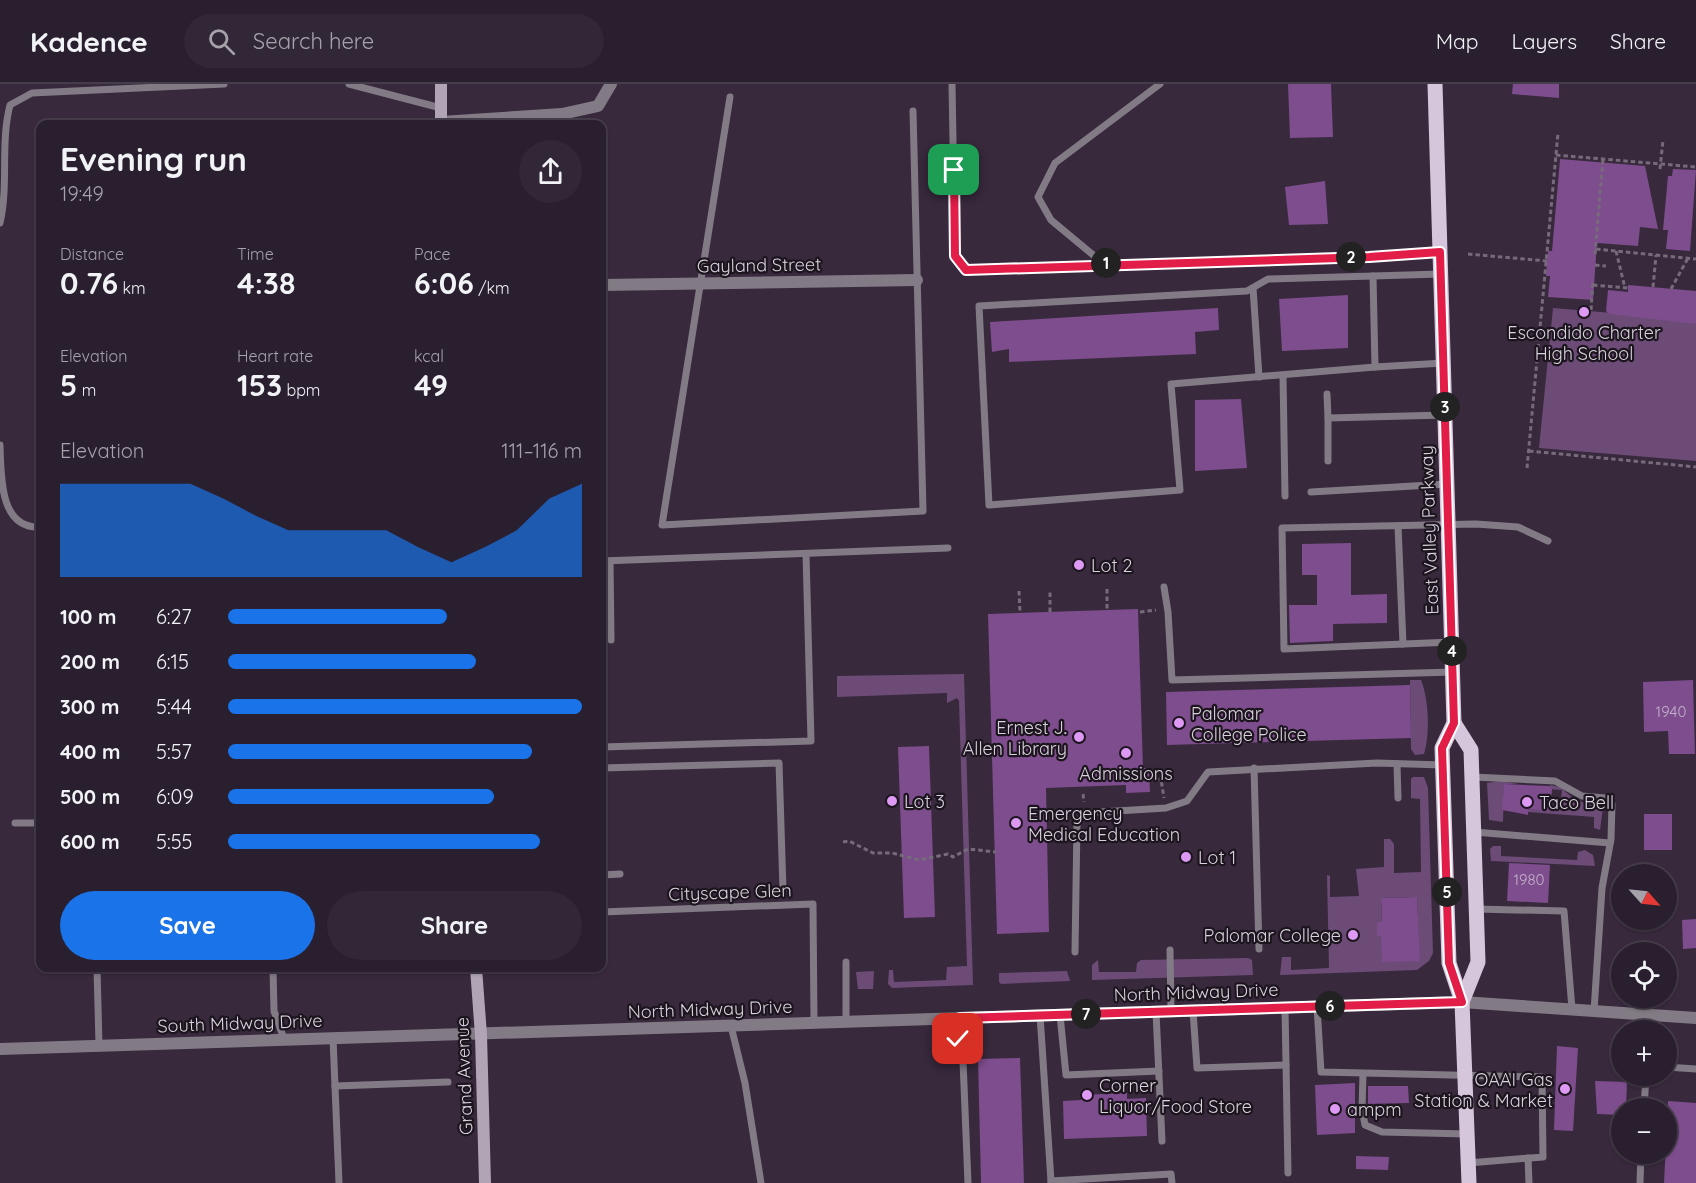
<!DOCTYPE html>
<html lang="en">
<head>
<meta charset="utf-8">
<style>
  :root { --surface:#2a1f2e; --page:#322736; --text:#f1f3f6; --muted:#a5a2aa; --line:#463d4a; --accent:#1a73e8 }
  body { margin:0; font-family:Quicksand,sans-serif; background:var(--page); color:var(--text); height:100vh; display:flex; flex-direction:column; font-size:22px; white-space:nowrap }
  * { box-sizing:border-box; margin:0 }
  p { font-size:20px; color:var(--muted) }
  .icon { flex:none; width:33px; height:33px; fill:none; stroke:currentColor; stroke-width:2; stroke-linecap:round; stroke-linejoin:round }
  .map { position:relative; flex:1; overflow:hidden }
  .details { position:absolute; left:36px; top:36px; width:570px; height:852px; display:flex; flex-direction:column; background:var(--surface); border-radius:12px; box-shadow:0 2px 4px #0004,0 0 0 2px var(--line) }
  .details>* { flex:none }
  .needle { width:39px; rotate:117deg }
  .fabs { position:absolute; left:1611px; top:780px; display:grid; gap:12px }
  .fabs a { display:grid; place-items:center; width:66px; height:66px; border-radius:50%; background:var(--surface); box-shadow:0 2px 4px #0004,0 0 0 2px var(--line); font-size:30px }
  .pin { position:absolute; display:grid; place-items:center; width:51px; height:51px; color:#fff; margin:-26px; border-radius:12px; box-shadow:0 3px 9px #0006 }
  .km { position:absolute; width:30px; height:30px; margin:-15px; border-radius:50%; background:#222; color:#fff; font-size:16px; line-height:30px; text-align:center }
  .round { display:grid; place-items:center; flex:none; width:63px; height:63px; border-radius:32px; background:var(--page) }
  .overview { display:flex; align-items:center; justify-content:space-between; height:102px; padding:0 24px }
  h1 { font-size:33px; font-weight:700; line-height:45px }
  .stats { display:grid; grid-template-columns:repeat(3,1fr); gap:9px; height:102px; padding:6px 24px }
  .stats div { display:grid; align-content:center }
  .stats b { font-size:30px; font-weight:700 }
  .stats small { font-size:16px; font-weight:400 }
  .stats p { font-size:16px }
  .chart { height:168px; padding:12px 24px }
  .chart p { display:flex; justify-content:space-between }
  .chart svg { width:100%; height:108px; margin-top:6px; fill:var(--accent); opacity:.7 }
  .cta { display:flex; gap:12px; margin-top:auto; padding:12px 24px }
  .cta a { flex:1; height:69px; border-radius:36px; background:var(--accent); color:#fff; font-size:24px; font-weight:700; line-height:69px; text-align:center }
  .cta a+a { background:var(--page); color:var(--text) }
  ul { padding:0 24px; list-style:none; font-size:20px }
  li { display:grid; grid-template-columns:96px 72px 1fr; align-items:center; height:45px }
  li i { height:15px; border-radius:8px; background:var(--accent) }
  header { display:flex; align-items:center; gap:36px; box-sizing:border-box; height:84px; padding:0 30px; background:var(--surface); border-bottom:2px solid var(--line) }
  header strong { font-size:28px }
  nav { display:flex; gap:33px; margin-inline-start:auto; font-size:21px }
  .search { width:420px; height:54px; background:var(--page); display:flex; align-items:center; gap:15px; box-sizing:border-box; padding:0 21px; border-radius:33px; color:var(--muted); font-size:22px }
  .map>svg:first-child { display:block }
  .green { fill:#6c4b77; fill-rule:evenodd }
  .building { fill:#7d4d8d }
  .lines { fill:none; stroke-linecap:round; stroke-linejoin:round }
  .path { stroke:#776a7b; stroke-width:3; stroke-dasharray:4.5 3; stroke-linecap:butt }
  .service { stroke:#827b85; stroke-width:7 }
  .minor { stroke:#827b85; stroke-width:12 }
  .tertiary { stroke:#827b85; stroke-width:12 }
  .secondary { stroke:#b1a5b5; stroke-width:12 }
  .primary { stroke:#d5c6db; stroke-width:15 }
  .route-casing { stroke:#fff; stroke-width:12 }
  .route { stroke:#e11d48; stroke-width:8 }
  .poi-dot { fill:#dd99f3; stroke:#1c151e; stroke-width:2 }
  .labels { text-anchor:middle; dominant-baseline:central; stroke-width:4.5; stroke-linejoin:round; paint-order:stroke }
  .number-label { font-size:15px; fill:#c3b0ca }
  .street-label { font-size:18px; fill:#dad1de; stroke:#1c151e }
  .poi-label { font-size:18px; fill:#dad1de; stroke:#1c151e; text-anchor:start }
</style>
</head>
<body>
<header>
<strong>Kadence</strong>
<div class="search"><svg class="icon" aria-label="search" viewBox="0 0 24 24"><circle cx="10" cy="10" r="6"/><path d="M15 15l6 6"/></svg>Search here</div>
<nav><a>Map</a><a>Layers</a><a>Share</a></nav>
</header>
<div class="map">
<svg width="1696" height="1099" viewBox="0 0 1696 1099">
  <rect width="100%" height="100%" fill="#38293d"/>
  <g class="green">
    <path d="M 1553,224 L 1696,236 L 1696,377 L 1539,364 Z"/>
    <path d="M 964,590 L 973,901 L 892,904 L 888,900 L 889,886 L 893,886 L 894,898 L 946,896 L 947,883 L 967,882 L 959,617 L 957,614 L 947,619 L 947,609 L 837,613 L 837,592 Z"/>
    <path d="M 1410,596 L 1421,596 C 1429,616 1430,650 1424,670 L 1415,671 L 1411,665 Z"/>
    <path d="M 1413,693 L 1424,693 L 1428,704 L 1433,869 L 1429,877 L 1417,886 L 1280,891 L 1282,873 L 1291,873 L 1291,886 L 1329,884 L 1327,791 L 1330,792 L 1330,813 L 1359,812 L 1356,785 L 1384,783 L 1384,755 L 1390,755 L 1394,760 L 1394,789 L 1421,788 L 1420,715 L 1411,714 L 1411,695 ZM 1417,813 L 1419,876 L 1381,852 L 1377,852 L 1377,838 L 1382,838 L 1381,814 Z"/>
    <path d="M 1501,697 L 1518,700 L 1504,700 L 1503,738 L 1489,736 L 1487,699 Z"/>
    <path d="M 1550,701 L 1560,703 L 1575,716 L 1603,724 L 1600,746 L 1594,744 L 1594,733 L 1528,728 L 1528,725 L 1560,726 L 1562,706 L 1549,705 Z"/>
    <path d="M 1493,762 L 1501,762 L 1501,772 L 1577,776 L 1578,768 L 1585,766 L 1593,771 L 1595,782 L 1491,777 L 1490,765 Z"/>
    <path d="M 1248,874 L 1252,876 L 1253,891 L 1092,896 L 1092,881 L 1098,876 L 1099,888 L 1136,888 L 1137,879 L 1141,876 Z"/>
    <path d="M 874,887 L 873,905 L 858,905 L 856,888 Z"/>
    <path d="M 1067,887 L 1070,897 L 1001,900 L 999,898 L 999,889 Z"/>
  </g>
  <g class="building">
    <path d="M 1288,0 L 1331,0 L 1333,53 L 1290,54 Z"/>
    <path d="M 1513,0 L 1559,0 L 1559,14 L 1512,10 Z"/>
    <path d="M 1560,75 L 1645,82 L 1658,145 L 1640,143 L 1638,162 L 1597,159 L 1593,216 L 1548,213 L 1550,192 L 1546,192 L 1547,177 L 1548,167 L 1552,167 Z"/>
    <path d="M 1673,85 L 1696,86 L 1690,167 L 1666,165 L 1668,146 L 1663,146 L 1668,92 L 1672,92 Z"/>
    <path d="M 1325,97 L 1328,140 L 1289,141 L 1285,103 Z"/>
    <path d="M 1628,201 L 1696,207 L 1696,240 L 1609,230 L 1606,227 L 1608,206 L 1628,208 Z"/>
    <path d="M 1348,211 L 1348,264 L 1282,267 L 1279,215 Z"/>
    <path d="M 1218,224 L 1219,246 L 1195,248 L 1196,270 L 1009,278 L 1009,265 L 992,268 L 990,238 Z"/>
    <path d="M 1241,315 L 1247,384 L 1195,387 L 1195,316 Z"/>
    <path d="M 1351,459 L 1351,511 L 1387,510 L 1387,539 L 1333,540 L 1333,557 L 1290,559 L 1289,521 L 1317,521 L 1317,491 L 1302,491 L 1302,460 Z"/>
    <path d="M 1138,525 L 1143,684 L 1149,684 L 1150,708 L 1126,709 L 1126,701 L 1046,704 L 1049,848 L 997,850 L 988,530 Z"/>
    <path d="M 1693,596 L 1695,670 L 1669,670 L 1668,647 L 1644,648 L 1643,598 Z"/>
    <path d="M 1410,601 L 1411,654 L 1167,661 L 1166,608 Z"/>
    <path d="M 929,662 L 935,833 L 904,834 L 898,663 Z"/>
    <path d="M 1504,700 L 1549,702 L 1552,705 L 1550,727 L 1528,725 L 1528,731 L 1502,726 Z"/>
    <rect x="1644" y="730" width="28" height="36"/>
    <path d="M 1509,779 L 1550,781 L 1548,819 L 1507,817 Z"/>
    <path d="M 1417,813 L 1420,877 L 1382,878 L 1381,852 L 1377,852 L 1377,838 L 1382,838 L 1381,814 Z"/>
    <path d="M 1696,835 L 1696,864 L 1683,865 L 1682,836 Z"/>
    <path d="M 1557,962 L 1578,964 L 1573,1047 L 1554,1046 Z"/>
    <path d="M 1020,974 L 1024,1099 L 981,1099 L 978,975 Z"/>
    <path d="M 1595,997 L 1627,998 L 1626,1024 L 1622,1024 L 1622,1031 L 1597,1030 Z"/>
    <path d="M 1355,999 L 1355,1049 L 1317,1051 L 1315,1001 Z"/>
    <path d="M 1368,1002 L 1408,1002 L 1409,1019 L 1368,1020 Z"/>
    <path d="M 1127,1009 L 1127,1015 L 1146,1014 L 1147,1052 L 1064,1055 L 1063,1017 L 1081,1016 L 1081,1011 Z"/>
    <path d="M 1668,1017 L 1696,1019 L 1696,1099 L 1664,1099 Z"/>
    <path d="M 1356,1072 L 1389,1073 L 1388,1086 L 1356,1085 Z"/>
  </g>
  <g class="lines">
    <g class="path">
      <path d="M 1556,71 L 1696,83"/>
      <path d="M 1660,85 L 1663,56"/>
      <path d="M 1596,165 L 1696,175"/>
      <path d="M 1616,167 L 1625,204"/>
      <path d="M 1468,170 L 1547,177"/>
      <path d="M 1595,170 L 1603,75"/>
      <path d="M 1595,181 L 1606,182"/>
      <path d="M 1593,201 L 1628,204"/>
      <path d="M 1653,203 L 1656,171"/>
      <path d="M 1671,205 L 1688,174"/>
      <path d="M 1591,226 L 1593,196"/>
      <path d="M 1529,367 L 1696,383"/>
      <path d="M 1527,384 L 1558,49"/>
      <path d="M 1107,505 L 1107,526"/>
      <path d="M 1019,507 L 1020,529"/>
      <path d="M 1050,528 L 1050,507"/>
      <path d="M 1140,528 L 1156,526"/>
      <path d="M 1149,695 L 1161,695 L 1164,714"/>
      <path d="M 1083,710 L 1084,718"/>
      <path d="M 843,758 L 849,757 L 873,769 L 892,769 L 919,776 L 948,770 L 953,773 L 968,765 L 996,768"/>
    </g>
    <g class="service">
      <path d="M 349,0 L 441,24"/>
      <path d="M 952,0 L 955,172 L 966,186 L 1369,173 L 1440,168"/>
      <path d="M 730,13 L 662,441 L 923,427 L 913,27"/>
      <path d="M 0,139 C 9,100 0,60 10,21 L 32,9 L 224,0"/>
      <path d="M 1104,180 L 1051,136 L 1038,113 L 1055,79 L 1160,0"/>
      <path d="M 1441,190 L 1373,192 L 1375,283 L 1444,279"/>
      <path d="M 1373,192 L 1268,195 L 1247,207 L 979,222 L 989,421 L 1180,406 L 1171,300 L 1375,283"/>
      <path d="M 1253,204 L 1259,293"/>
      <path d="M 1283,291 L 1285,412"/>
      <path d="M 1327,310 L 1328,334 L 1445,331"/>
      <path d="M 0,361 C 1,394 0,445 40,443"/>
      <path d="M 1328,377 L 1328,334"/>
      <path d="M 1311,408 L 1447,400"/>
      <path d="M 1398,442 L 1403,560"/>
      <path d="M 602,477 L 948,464"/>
      <path d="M 610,477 L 611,556"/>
      <path d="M 1164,503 L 1168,528 L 1172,596 L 1453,588"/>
      <path d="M 1452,558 L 1284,565 L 1282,444 L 1476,440 L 1518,443 L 1548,457"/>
      <path d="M 602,663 L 811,657 L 806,470"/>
      <path d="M 1397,680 L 1398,714"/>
      <path d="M 602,684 L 779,679 L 783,806"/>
      <path d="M 1254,684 L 1259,865"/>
      <path d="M 1473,693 L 1555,697 L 1582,712 L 1605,714 L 1612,720 L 1611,755 L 1602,804 L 1594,927"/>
      <path d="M 15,739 L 40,739"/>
      <path d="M 1474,748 L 1610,759"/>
      <path d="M 602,791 L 620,790"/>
      <path d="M 1476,825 L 1564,827 L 1572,925"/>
      <path d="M 602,828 L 813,820 L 814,939"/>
      <path d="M 1170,866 L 1171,927"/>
      <path d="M 1075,868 L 1077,739 L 1084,729 L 1166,724 L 1187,717 L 1208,688 L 1377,679 L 1443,681"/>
      <path d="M 97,884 L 99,961"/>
      <path d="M 273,884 L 274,927 L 284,955"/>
      <path d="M 1317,922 L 1321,988 L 1542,993 L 1543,1073 L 1468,1079"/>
      <path d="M 1285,924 L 1288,1089"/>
      <path d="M 1193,927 L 1197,984 L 1286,981"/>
      <path d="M 1156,928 L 1162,1057"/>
      <path d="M 1040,931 L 1051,1097"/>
      <path d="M 1060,931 L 1066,991 L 1159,987"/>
      <path d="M 960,934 L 958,955 L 963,977 L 968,1099"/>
      <path d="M 846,938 L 846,878"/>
      <path d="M 731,942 L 745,999 L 761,1099"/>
      <path d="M 1649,946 L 1650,931"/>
      <path d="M 333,954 L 339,1099"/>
      <path d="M 1666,983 L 1696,985"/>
      <path d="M 1363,990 L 1362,1025 L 1365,1041 L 1382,1048 L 1467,1050"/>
      <path d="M 335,1002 L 448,998"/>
      <path d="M 1644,1024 L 1646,992"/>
      <path d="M 1528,1074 L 1529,1099"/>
      <path d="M 1051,1099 L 1051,1097 L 1171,1090 L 1172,1099"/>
      <path d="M 1640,1099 L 1641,1070"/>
    </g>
    <g class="minor">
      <path d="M 441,38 L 562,30 L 598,22 L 611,0"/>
      <path d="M 602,201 L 917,196"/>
    </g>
    <path class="tertiary" d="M 0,965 L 1462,918 L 1696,934"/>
    <g class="secondary">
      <path d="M 441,0 L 441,40"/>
      <path d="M 476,884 L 481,951 L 485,1099"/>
    </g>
    <g class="primary">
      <path d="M 1435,0 L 1454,639 L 1442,664 L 1449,879 L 1462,918 L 1469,1099"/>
      <path d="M 1454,639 L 1471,666 L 1478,878 L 1462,918"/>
    </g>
  </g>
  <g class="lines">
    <defs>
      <path id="route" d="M 954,86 L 955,172 L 966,186 L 1369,173 L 1440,168 L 1454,639 L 1442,664 L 1449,879 L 1462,918 L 960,934 L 958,955"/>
    </defs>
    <use href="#route" class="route-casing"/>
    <use href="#route" class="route"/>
  </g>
  <g class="poi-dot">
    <circle cx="1584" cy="228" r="6"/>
    <circle cx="1079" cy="481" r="6"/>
    <circle cx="1179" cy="639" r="6"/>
    <circle cx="1079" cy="653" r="6"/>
    <circle cx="1126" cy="669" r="6"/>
    <circle cx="892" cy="717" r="6"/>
    <circle cx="1527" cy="718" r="6"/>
    <circle cx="1016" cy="739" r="6"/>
    <circle cx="1186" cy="773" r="6"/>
    <circle cx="1353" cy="851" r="6"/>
    <circle cx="1565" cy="1005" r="6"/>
    <circle cx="1087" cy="1011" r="6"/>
    <circle cx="1335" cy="1025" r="6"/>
  </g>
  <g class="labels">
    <g class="number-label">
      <text x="1671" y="627">1940</text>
      <text x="1529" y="795">1980</text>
    </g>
    <g class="street-label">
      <text transform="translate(759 181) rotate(-1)">Gayland Street</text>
      <text transform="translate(1429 446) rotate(-92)">East Valley Parkway</text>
      <text transform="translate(730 808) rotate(-2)">Cityscape Glen</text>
      <text transform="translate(1196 908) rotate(-2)">North Midway Drive</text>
      <text transform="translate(710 925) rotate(-2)">North Midway Drive</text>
      <text transform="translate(240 939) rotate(-2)">South Midway Drive</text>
      <text transform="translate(464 992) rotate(-92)">Grand Avenue</text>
    </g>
    <g class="poi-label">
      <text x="1584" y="248" text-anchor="middle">Escondido Charter<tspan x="1584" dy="21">High School</tspan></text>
      <text x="1091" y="481">Lot 2</text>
      <text x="1191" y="629">Palomar<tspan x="1191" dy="21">College Police</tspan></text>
      <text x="1067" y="643" text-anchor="end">Ernest J.<tspan x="1067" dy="21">Allen Library</tspan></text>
      <text x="1126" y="689" text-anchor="middle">Admissions</text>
      <text x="904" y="717">Lot 3</text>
      <text x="1539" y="718">Taco Bell</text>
      <text x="1028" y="729">Emergency<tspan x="1028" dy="21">Medical Education</tspan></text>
      <text x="1198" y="773">Lot 1</text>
      <text x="1341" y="851" text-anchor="end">Palomar College</text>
      <text x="1553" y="995" text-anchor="end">OAAI Gas<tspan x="1553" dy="21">Station &amp; Market</tspan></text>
      <text x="1099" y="1001">Corner<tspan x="1099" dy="21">Liquor/Food Store</tspan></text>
      <text x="1347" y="1025">ampm</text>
    </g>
  </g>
</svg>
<div class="fabs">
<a><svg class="needle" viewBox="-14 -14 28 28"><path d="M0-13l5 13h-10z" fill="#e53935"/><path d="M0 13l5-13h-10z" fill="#a5a2aa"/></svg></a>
<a><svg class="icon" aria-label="locate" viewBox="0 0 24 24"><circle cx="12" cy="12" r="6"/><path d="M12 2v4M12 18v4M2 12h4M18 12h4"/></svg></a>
<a>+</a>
<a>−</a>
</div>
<div class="pin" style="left:954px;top:86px;background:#1e9e55"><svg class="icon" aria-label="arrive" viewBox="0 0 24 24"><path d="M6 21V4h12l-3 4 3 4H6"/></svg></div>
<div class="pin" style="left:958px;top:955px;background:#d93025"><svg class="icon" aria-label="check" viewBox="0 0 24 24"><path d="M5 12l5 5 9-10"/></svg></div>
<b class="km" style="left:1106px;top:179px">1</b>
<b class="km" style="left:1351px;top:173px">2</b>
<b class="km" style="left:1445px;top:323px">3</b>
<b class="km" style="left:1452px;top:567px">4</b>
<b class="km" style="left:1447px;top:808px">5</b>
<b class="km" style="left:1330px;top:922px">6</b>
<b class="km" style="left:1086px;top:930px">7</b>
<section class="details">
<div class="overview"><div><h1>Evening run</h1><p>19:49</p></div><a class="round"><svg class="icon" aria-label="share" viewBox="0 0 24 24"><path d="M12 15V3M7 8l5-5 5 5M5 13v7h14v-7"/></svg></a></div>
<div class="stats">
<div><p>Distance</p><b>0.76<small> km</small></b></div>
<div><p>Time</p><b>4:38</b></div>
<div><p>Pace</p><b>6:06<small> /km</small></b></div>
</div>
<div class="stats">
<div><p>Elevation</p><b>5<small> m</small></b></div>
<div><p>Heart rate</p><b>153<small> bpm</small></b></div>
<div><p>kcal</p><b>49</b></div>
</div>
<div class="chart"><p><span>Elevation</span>111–116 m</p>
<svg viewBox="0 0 160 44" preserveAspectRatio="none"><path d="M0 44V6L10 6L20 6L30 6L40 6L50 12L60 19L70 25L80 25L90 25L100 25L110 32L120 38L130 32L140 25L150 12L160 6V44z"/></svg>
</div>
<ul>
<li><b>100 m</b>6:27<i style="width:62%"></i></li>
<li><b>200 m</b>6:15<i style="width:70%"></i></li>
<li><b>300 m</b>5:44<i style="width:100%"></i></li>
<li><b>400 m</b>5:57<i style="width:86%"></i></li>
<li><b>500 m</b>6:09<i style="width:75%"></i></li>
<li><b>600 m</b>5:55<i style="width:88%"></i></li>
</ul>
<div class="cta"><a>Save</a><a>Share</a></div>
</section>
</div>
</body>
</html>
